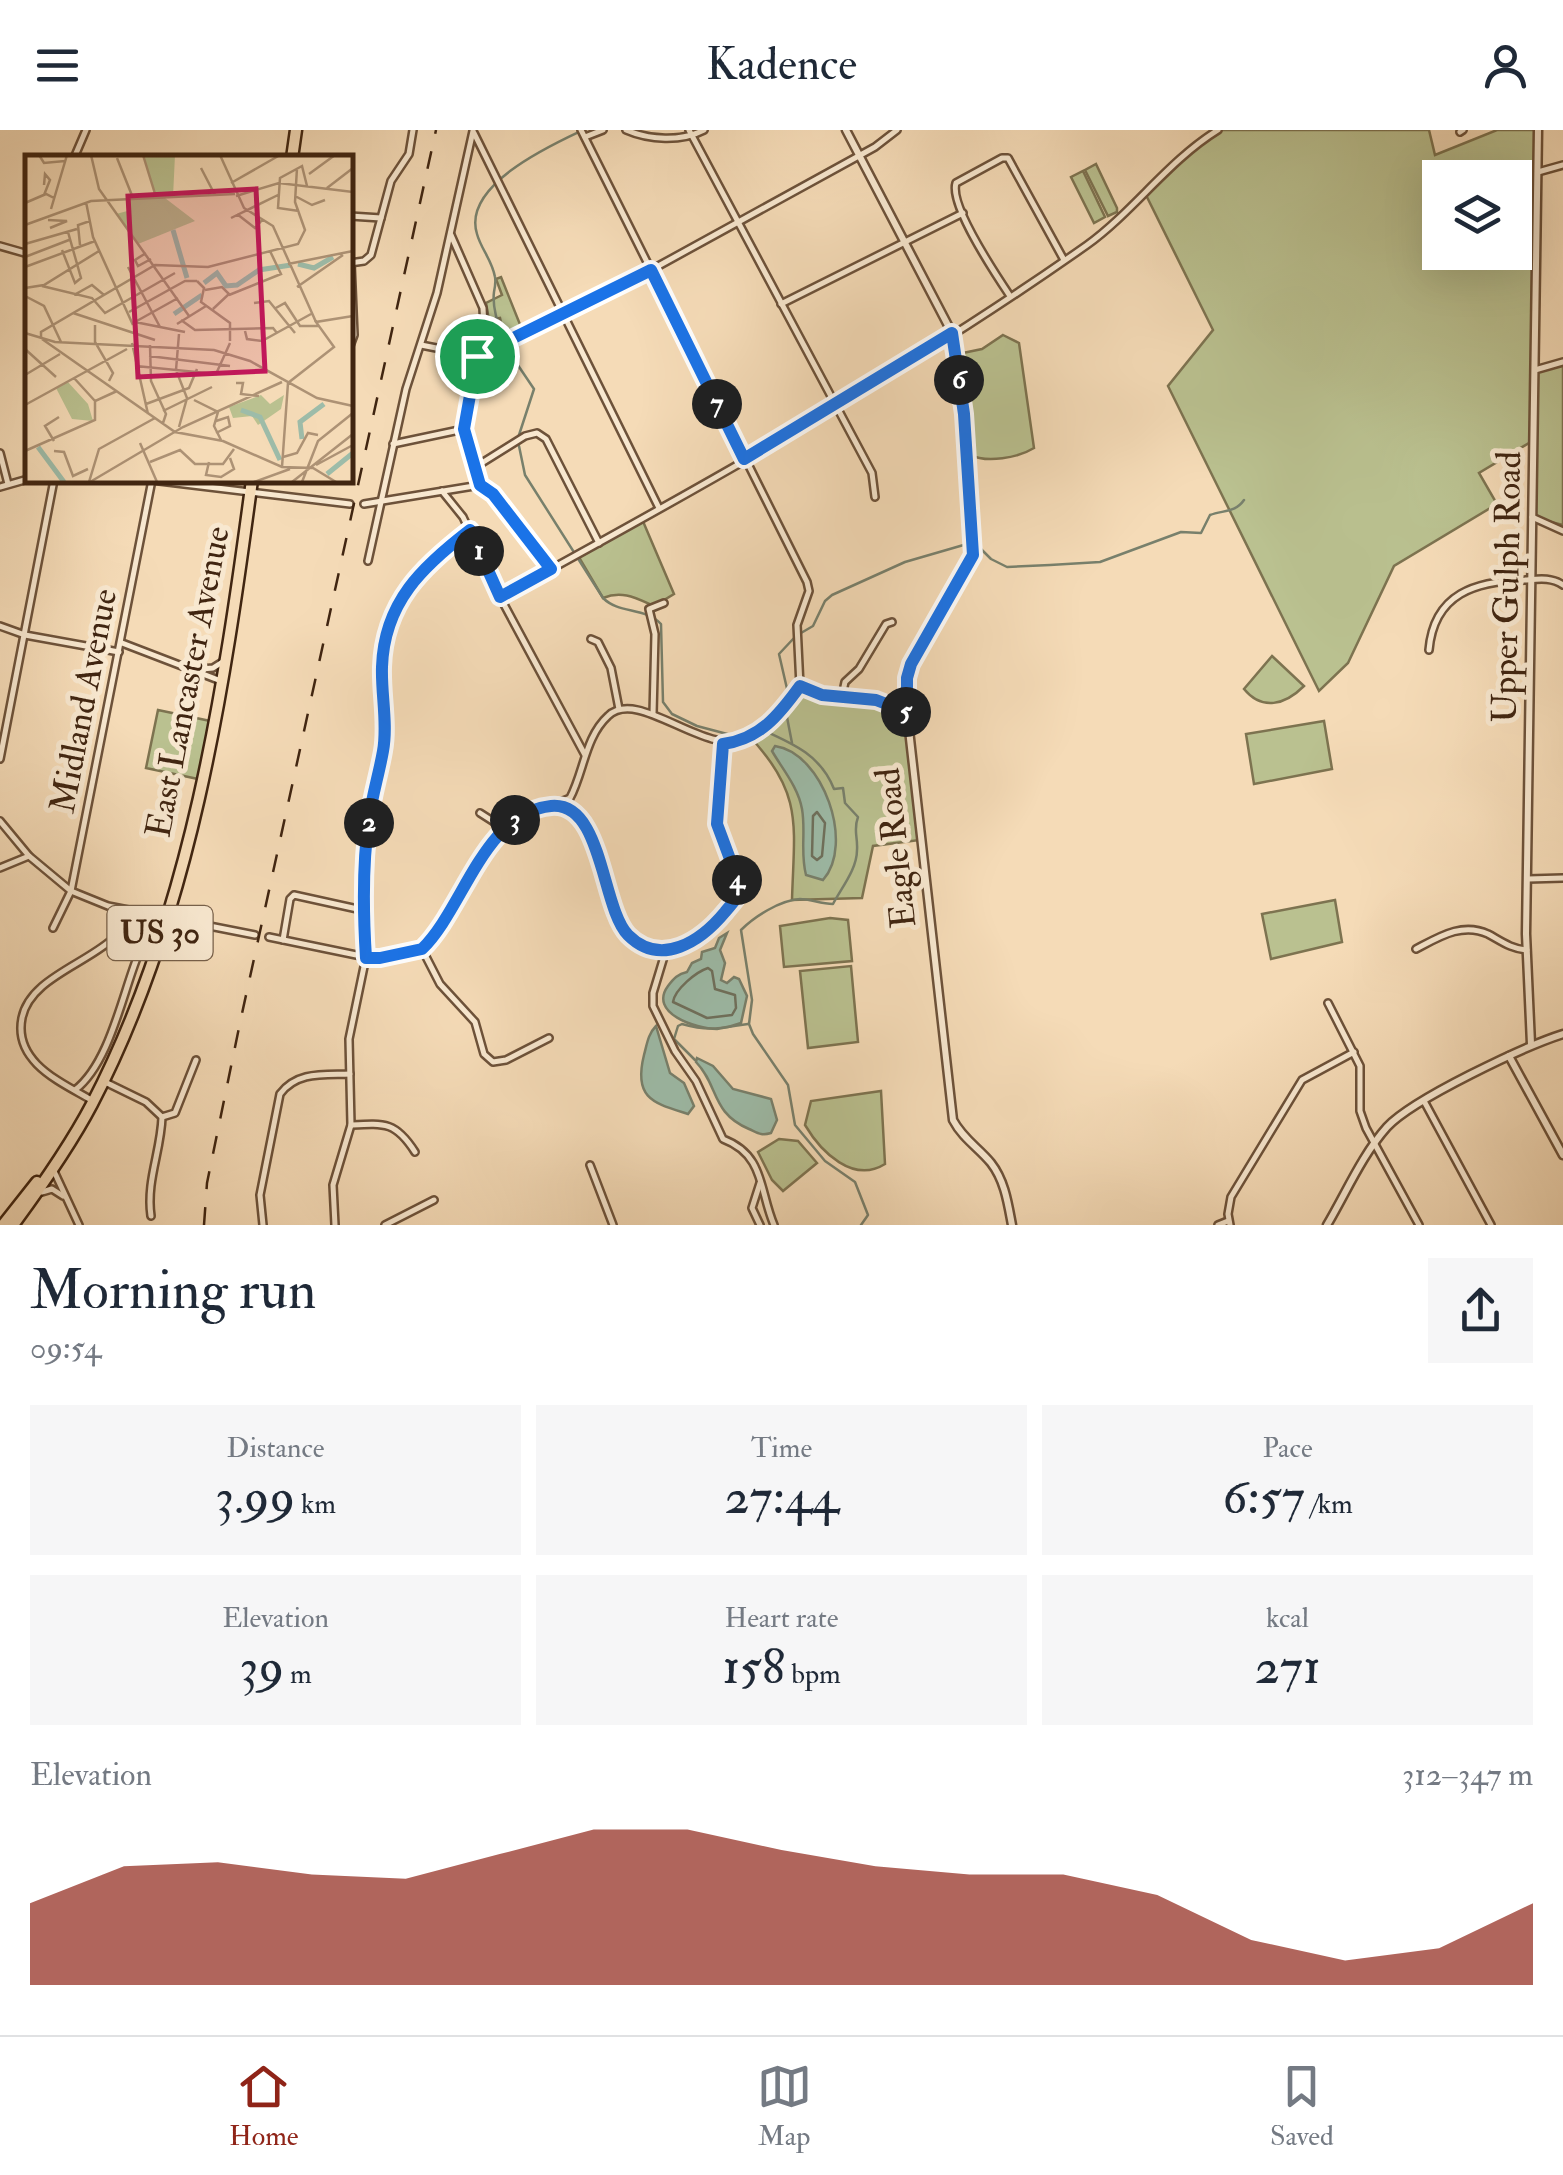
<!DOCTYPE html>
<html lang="en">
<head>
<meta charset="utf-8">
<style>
  :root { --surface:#fff; --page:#f6f6f7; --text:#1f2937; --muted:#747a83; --line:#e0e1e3; --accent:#8f2418 }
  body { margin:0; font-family:"IM FELL Double Pica",serif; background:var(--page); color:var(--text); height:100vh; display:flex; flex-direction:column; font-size:38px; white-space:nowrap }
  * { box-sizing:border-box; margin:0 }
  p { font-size:32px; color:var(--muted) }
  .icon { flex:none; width:55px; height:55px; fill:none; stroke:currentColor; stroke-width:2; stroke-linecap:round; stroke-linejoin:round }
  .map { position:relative; height:1095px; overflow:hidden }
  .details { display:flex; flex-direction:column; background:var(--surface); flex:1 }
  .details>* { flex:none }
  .buttons { position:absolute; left:1422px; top:30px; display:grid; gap:20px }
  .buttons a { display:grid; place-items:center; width:110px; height:110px; border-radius:0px; background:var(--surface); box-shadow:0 10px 40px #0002; font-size:50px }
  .pin { position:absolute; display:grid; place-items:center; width:85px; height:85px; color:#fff; margin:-42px; border:5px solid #fff; border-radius:50%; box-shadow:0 2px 10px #0007 }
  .km { position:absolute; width:50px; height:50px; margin:-25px; border-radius:50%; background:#222; color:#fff; font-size:28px; line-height:50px; text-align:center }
  .round { display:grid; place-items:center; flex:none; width:105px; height:105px; border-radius:0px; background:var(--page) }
  .overview { display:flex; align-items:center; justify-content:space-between; height:170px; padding:0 30px }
  h1 { font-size:55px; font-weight:600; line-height:75px }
  .metrics { display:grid; grid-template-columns:repeat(3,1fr); gap:15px; height:170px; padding:10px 30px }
  .metrics div { display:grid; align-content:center; border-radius:0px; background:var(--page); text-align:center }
  .metrics b { font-size:50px; font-weight:600 }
  .metrics small { font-size:28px; font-weight:400 }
  .metrics p { font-size:28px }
  .chart { height:280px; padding:20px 30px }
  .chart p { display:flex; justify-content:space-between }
  .chart svg { width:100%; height:180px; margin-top:10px; fill:var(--accent); opacity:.7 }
  header { display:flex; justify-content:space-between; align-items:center; height:130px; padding:0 30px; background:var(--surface); font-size:45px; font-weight:600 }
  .menu { display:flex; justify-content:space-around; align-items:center; height:140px; border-top:2px solid var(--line); background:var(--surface); font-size:28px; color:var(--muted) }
  .menu a { display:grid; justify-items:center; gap:5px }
  .menu .on { color:var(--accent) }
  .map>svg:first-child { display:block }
  .green { fill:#bac190; stroke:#7d7350; stroke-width:2.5; fill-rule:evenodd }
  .water { fill:#9dbca9; stroke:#78806c; stroke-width:2.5 }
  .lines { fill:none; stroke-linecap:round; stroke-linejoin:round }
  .shore { stroke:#6e705d; stroke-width:2.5 }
  .stream { stroke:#78806c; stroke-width:2.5 }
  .minor-casing { stroke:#6d523a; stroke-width:10 }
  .tertiary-casing { stroke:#6d523a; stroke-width:11 }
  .trunk-casing { stroke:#402511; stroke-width:15 }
  .minor { stroke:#f8e8d0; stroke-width:5 }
  .tertiary { stroke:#f8e8d0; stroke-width:6 }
  .trunk { stroke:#f5dbb7; stroke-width:10 }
  .rail { stroke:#402511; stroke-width:2.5; stroke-dasharray:18 18; stroke-linecap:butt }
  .route-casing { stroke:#fff; stroke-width:20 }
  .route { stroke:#1a73e8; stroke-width:12 }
  .labels { text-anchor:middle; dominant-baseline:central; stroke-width:10; stroke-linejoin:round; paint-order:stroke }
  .shield { fill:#f8e8d0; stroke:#77604a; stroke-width:2.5 }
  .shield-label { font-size:32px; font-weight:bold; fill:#402511 }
  .street-label { font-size:35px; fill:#402511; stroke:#f8e8d0 }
  .inset-river { fill:none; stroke:#9dbca9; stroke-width:5 }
  .inset-road { fill:none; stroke:#ad9275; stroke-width:2.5 }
  .view { fill:#c2185b; fill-opacity:0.15; stroke:#c2185b; stroke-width:5 }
  .inset-edge { fill:none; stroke:#402511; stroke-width:5 }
</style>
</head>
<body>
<header><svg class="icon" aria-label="menu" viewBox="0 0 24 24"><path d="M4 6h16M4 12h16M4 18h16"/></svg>Kadence<svg class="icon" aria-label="person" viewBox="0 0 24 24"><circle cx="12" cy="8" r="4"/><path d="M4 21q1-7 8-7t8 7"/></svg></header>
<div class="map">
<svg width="1563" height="1095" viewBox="0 0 1563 1095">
  <rect width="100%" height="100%" fill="#f5dbb7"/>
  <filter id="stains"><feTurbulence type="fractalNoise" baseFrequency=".002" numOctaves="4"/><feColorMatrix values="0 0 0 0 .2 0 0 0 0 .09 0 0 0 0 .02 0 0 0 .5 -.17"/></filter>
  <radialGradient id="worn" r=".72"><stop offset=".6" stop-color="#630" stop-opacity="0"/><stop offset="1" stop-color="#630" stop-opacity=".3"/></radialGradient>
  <g class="green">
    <path d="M 1218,0 L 1429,0 L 1435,25 L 1497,0 L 1538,0 L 1535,239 L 1563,232 L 1563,395 L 1532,387 L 1534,310 L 1479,343 L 1497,374 L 1394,436 L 1348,533 L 1319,561 L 1168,256 L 1213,200 L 1145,63 L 1187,23 ZM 1440,48 L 1515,48 L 1515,122 L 1440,122 Z"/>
    <path d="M 1096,34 L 1117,78 L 1117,82 L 1108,86 L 1085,40 Z"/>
    <path d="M 1083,41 L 1105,87 L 1094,93 L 1071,47 Z"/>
    <path d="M 501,147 L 523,202 L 505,211 L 500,188 L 489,190 L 486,173 L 502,165 L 496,149 Z"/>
    <path d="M 1003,205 L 1019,213 L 1034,318 C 1018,328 987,333 970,325 L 958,224 L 982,219 Z"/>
    <path d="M 642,389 L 674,464 L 654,476 C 636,468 622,460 603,468 L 577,424 Z"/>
    <path d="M 1272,526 L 1304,556 C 1285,575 1262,581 1244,559 Z"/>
    <path d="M 800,557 L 823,565 L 858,567 L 907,582 L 920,710 L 873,716 L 862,768 L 792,770 C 794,697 804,664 750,607 L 762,600 Z"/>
    <path d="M 158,580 L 215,592 L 198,649 L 146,638 Z"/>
    <path d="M 1324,591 L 1332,639 L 1254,654 L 1246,604 Z"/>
    <path d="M 1335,770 L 1342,812 L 1271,829 L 1262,784 Z"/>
    <path d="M 830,788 L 848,790 L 852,831 L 784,837 L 780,796 Z"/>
    <path d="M 851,836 L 858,912 L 808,918 L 800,841 Z"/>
    <path d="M 881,961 L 885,1034 C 853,1054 821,1022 805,995 L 811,971 Z"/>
    <path d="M 779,1009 L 798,1011 L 817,1033 L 783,1061 L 772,1050 L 758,1022 Z"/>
  </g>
  <g class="water">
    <path d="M 775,616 C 823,623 855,714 823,750 L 806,745 C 800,722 806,702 802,679 C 798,657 783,640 772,621 Z"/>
    <path d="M 727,803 L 720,820 L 725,833 L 721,850 L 727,853 L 734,847 L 739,849 L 747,866 L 741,893 C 733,896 725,898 717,899 C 696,899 648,883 668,856 C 674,848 678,844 687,842 L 692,833 L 701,829 L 702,822 L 715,818 L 719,808 Z"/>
    <path d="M 656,896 L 670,943 L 684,953 L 694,976 L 688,984 C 654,973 633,969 644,925 C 647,914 648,904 656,896 Z"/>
    <path d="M 697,928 L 713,936 L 733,959 L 771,969 L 777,990 L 771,1003 C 761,1006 758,1003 749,999 C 711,983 719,956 696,932 Z"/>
  </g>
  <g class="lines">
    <g class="shore">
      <path d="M 817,682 L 825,693 L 822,726 L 817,730 L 812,726 L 813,686 Z"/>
      <path d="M 708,838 L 712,841 L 715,859 L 735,865 L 736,878 L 732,885 L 707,888 L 673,872 C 675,859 696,842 708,838 Z"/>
    </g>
    <g class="stream">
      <path d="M 503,208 C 498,194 492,177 494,162 C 495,157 496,152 495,147 C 492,130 481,119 477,104 C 462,56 549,16 581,1"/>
      <path d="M 505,216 L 534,259 L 519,305"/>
      <path d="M 519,316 L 525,345 L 603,468 C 619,484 645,477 661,494 L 663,572 L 672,584 L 697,596 L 731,605 L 756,597 C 789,612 820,623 834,659 L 843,658 L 845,673 L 858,687 C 853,700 858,707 857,720 C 857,739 842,757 833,774 C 821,774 810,769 800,769 C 780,770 754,787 741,800 L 752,870 L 749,894 L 753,904 L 788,955 L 795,995 L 825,1031 L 855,1052 L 868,1085 L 861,1095"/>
      <path d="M 801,503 L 813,496 L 825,471 L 832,465 L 905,432 L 967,414 L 978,416 L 991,429 L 1007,437 L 1050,435 L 1100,432 L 1181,402 L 1201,403 L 1210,385 C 1223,380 1235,383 1244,370"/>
      <path d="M 782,575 L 788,563 L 779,524 L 794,508"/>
      <path d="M 786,582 L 792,613"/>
      <path d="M 695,930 L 674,909 L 678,896 L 682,894 C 710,902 720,898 748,894"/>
    </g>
    <defs>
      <g id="minor">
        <path d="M 581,0 L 807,452 L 809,461 L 797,495 L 800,556"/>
        <path d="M 626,0 C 649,10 681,12 704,0"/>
        <path d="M 689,0 L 872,343 L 875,367"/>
        <path d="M 1460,2 L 1463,0"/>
        <path d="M 474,3 L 659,378"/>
        <path d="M 585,7 L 603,0"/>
        <path d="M 74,28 L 86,0"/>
        <path d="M 1538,42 L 1563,35"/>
        <path d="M 350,86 L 381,88"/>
        <path d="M 451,105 L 483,178 L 484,197 L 465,299 L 480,355"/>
        <path d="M 0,116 L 28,124"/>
        <path d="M 350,133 L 364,131 L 371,125 L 391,51 L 409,24 L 413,0"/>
        <path d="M 1010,166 C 996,145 949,75 956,53 L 1002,28 L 1008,28 L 1064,130"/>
        <path d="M 781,174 L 963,83"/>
        <path d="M 421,215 L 477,226 L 651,140 L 875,17 L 897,0"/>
        <path d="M 350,216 L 354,205 L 351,133"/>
        <path d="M 1535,240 L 1563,232"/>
        <path d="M 393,314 L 464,299"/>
        <path d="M 0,323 L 8,354"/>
        <path d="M 477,336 L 525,306 L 537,303 L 546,309 L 599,413"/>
        <path d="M 151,350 L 350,374"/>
        <path d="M 0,357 L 28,349"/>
        <path d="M 442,361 L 463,387 L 500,467 L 585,625"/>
        <path d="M 364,374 L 480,355 L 493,364 L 551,439"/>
        <path d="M 1532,387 L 1563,401"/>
        <path d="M 368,431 L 406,259 L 437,163 L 473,1"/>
        <path d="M 500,467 C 700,358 901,246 1087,115 C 1134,81 1168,31 1218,0"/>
        <path d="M 0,496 L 25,505 L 119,522"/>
        <path d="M 591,509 L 598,512 L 611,538 L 619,579"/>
        <path d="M 122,513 L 221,551"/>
        <path d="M 1429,520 C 1434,463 1476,451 1525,450 C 1539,449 1551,447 1563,455"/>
        <path d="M 202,539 L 213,538 L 224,531"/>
        <path d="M 800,557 L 822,565 L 876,570 L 907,582"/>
        <path d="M 842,566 L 845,552 L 859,539 L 886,494 L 892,492"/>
        <path d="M 653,584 L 655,504 L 649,479 L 664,473"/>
        <path d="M 0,629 L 54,350"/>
        <path d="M 557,676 C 621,693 588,808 659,819 C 680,823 700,809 714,795 C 725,785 738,771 739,756 L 717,695 L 723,613"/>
        <path d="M 480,683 L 505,699"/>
        <path d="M 0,691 L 29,726 L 71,761 L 108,776 L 255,805"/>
        <path d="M 0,738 L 29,726"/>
        <path d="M 1528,749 L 1563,748"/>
        <path d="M 53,798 L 71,761 L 152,350"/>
        <path d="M 269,807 L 366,827 L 380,828 L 422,819 C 459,781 472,718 519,688 C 535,678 553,676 570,668 C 584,642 585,607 608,586 C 638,557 704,626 745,609 C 770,599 785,577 800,557"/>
        <path d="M 283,810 L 290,769 L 294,765 L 362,780"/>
        <path d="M 422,819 L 440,854 L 475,892 L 484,924 L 493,932 L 506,930 L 549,908"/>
        <path d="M 1416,819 C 1439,807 1462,792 1488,804 C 1501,811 1511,819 1527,820"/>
        <path d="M 666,820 L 653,863 L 653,876 L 675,921 L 696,951 L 723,1009 C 765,1025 759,1060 774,1095"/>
        <path d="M 1328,873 L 1360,936 L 1360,981 L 1366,998 L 1419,1095"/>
        <path d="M 103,951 L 146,972 L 162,987 C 161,1021 146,1051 151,1086"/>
        <path d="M 75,960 C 109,934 122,866 137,828 C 144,811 150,803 150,784"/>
        <path d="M 93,971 C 63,953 13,933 22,888 C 32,838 119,829 131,781"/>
        <path d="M 1424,971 L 1491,1095"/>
        <path d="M 162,987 L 175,983 L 196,930"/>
        <path d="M 351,995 C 385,993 396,992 415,1022"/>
        <path d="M 590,1035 L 613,1095"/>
        <path d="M 53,1039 L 79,1095"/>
        <path d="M 760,1053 L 752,1078 L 760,1095"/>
        <path d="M 42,1062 L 52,1059 L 63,1066"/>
        <path d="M 263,1095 L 260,1065 L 280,964 C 297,941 324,945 350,944"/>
        <path d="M 335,1095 L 333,1055 L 351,995 L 349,909 L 366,827 L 364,744 L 369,689 L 384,617 L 382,534 L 384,515 L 392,487 L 410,453 L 429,431 L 470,400"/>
        <path d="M 385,1095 L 434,1070"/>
        <path d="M 1218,1095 L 1228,1091"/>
        <path d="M 1230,1095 L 1228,1084 L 1231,1067 L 1302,950 L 1354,922"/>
      </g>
      <g id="tertiary">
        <path d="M 846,0 L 952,203 L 964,284 L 973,425 L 911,533 L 907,549 L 907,582 L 953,990 C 963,1009 979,1018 991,1033 C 1005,1051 1008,1074 1012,1095"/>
        <path d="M 1531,914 L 1526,804 L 1538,0"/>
        <path d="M 1509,926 L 1563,1025"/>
        <path d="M 1327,1095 C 1346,1063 1362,1025 1387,997 C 1413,969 1525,916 1563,904"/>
      </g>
      <g id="trunk">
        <path d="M 292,28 L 296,0"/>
        <path d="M 3,1095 L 37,1052"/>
        <path d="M 13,1095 C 41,1057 70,1016 92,974 C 191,784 224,560 252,350"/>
      </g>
    </defs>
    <use href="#minor" class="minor-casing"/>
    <use href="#tertiary" class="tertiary-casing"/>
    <use href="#trunk" class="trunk-casing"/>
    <use href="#minor" class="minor"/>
    <use href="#tertiary" class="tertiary"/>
    <use href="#trunk" class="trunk"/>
    <path class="rail" d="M 204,1095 L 207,1053 L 241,888 L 436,0"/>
  </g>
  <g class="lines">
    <defs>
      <path id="route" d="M 651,140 L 744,329 L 952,203 L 964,284 L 973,425 L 911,534 L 907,548 L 907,582 L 876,570 L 822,565 L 800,556 C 779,585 760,609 723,614 L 717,694 L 740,756 C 739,768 732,773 725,782 C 701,811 661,838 628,805 C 601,777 603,671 551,676 C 484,682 463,780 422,819 L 380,828 L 366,828 C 363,781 362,735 369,689 C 372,666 379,644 383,621 C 388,594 381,564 382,537 C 384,472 423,436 470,400 L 500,467 L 551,439 L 493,364 L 480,355 L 464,299 L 477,226 Z"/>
    </defs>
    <use href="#route" class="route-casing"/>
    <use href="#route" class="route"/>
  </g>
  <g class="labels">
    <rect class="shield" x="107.5" y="776" width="105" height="54" rx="8"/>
    <g class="shield-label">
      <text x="160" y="803">US 30</text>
    </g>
    <g class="street-label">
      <text transform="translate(1507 457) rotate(-89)">Upper Gulph Road</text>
      <text transform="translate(188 552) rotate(-79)">East Lancaster Avenue</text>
      <text transform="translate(84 571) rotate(-79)">Midland Avenue</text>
      <text transform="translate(896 718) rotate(-96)">Eagle Road</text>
    </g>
  </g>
  <g transform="translate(25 25)">
    <rect width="328" height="328" fill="#f5dbb7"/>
    <path d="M 118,0 L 150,0 L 148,42 L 140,43 L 170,66 L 113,89 L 91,59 L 106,55 L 101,44 L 131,42 ZM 42,226 L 63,249 L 68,266 L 47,264 L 31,233 ZM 236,240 L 245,249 L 259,240 L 256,254 L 233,270 L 227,261 L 208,263 L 204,252 Z" fill="#bac190"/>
    <path class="inset-river" d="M 148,75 L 162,123M 273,109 L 289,113 L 308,102M 179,128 L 192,118 L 201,131 L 212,130 L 234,115 L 266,110M 149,159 L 177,140M 216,255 L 235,262 L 255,305M 277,284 L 275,267 L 299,249M 13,292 L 39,327M 302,319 L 328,298"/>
    <path class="inset-road" d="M 14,0 L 19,8 L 40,6M 66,0 L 74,34 L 164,161M 118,0 L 131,42M 195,0 L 219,53 L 248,71 L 291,167M 92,3 L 108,43M 176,13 L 190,40M 284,19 L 310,0M 206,28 L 255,0M 302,33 L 328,13M 19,40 L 25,25 L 20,19 L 19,30M 211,41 L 254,28 L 328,37M 270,41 L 287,50 L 300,45M 61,47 L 68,82 L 108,170M 0,48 L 21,39 L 29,43M 26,54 L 42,0M 274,56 L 253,53 L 255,23 L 277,11 L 282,31M 212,59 L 230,73 L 238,64M 206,63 L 253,40M 23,65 L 42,66 L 25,73M 0,70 L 66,46 L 210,39M 0,89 L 52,74M 55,90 L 53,70 L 65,66M 37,95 L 50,128 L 56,123 L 43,77M 121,98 L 110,105 L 113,111 L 126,104M 0,102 L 44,85M 263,109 L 328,96M 0,112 L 70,86M 103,112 L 135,172M 172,126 L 179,133 L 176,147 L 205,168 L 205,186M 17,131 L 67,143 L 80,158 L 150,118M 272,132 L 318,100M 0,133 L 19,130 L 74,96M 180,135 L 197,132 L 204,139 L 188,154M 49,140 L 67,130 L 79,140M 204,140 L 256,119 L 245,96M 0,141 L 19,151 L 36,187M 229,148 L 244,146 L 270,178M 249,154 L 260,148 L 275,171 L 294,171M 104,157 L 160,126 L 172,126M 48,158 L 130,185M 156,165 L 170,175 L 248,173 L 252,178M 110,167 L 160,177M 110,167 L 153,143M 152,169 L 181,151M 70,170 L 70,187 L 88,218 L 84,226M 220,176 L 222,184 L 237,186 L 286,159M 0,178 L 30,187 L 189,195 L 225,206 L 292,243 L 328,251M 154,179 L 151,215 L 162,243 L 154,272M 16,183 L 16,177 L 130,110 L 183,112 L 273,89 L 280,75 L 270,47 L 272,13M 17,184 L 150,277 L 198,286 L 257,312 L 288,313 L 311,327M 107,188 L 123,259M 125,190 L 126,226 L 141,259 L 138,268M 0,194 L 31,222M 124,201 L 205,211M 111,211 L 191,219 L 205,188M 0,220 L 35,199M 49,223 L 70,246M 211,228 L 218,228 L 216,239 L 234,241M 169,245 L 193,257 L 189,271 L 196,285M 121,249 L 164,233 L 172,214M 0,250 L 102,194M 138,256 L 187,232M 191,278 L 205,271 L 203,262 L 191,266M 29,286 L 20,271 L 34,262M 115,288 L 132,327M 0,296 L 70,265 L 70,246 L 92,236M 29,296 L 39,297 L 48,321 L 63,314M 258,302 L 272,298 L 283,278 L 293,280M 125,307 L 155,295 L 170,309 L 198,309 L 209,294M 184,307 L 181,320 L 196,322 L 209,314 L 205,303M 291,310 L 328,290M 257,312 L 263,228 L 309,192 L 291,167 L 328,161M 64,327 L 74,294 L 130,263M 65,327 L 158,272 L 257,227M 229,327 L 265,314M 267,327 L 328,279M 277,327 L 293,286 L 328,258"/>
    <path class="view" d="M 231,34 L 240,216 L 113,222 L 103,41 Z"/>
    <rect width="328" height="328" class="inset-edge"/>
  </g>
  <rect width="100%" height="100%" filter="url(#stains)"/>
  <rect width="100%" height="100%" fill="url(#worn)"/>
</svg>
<div class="buttons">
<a><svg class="icon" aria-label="layers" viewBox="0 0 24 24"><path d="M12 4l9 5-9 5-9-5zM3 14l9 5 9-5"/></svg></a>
</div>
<div class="pin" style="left:477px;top:226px;background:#1e9e55"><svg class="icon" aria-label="arrive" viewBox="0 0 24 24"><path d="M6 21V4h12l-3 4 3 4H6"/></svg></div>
<b class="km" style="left:479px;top:421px">1</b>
<b class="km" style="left:369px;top:693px">2</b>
<b class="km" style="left:515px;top:690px">3</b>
<b class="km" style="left:737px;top:750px">4</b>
<b class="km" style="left:906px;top:582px">5</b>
<b class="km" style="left:959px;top:250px">6</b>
<b class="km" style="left:717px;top:274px">7</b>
</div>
<section class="details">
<div class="overview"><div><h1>Morning run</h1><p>09:54</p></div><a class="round"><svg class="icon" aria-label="share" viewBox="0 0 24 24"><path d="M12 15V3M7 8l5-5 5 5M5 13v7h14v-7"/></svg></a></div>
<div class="metrics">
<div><p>Distance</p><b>3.99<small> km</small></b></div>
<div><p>Time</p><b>27:44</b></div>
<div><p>Pace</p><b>6:57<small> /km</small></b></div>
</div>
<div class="metrics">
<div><p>Elevation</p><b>39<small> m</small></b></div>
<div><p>Heart rate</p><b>158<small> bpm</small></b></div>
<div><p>kcal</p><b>271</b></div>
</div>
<div class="chart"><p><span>Elevation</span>312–347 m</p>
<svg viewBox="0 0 160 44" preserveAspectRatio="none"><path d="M0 44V24L10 15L20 14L30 17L40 18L50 12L60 6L70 6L80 11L90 15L100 17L110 17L120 22L130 33L140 38L150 35L160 24V44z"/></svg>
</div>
</section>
<nav class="menu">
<a class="on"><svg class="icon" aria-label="home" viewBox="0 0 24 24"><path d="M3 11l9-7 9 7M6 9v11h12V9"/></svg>Home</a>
<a><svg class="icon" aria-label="map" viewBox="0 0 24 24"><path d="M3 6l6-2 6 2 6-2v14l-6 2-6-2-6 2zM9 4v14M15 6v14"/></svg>Map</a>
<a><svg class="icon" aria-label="saved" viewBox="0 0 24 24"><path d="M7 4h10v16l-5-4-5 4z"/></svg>Saved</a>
</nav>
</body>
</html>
